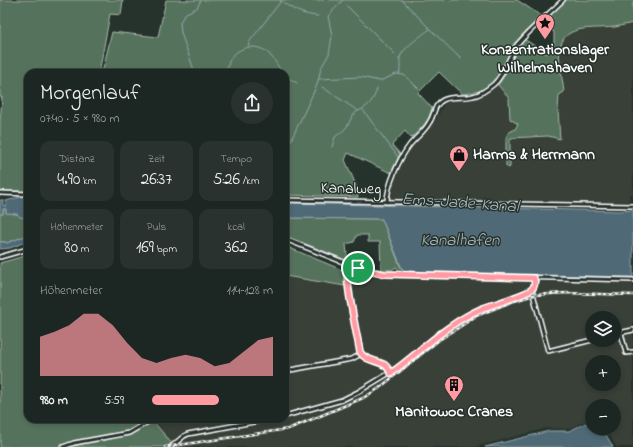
<!DOCTYPE html>
<html lang="de">
<head>
<meta charset="utf-8">
<style>
  :root { --surface:#1c2622; --page:#29322f; --text:#f1f3f6; --muted:#a0a5a5; --line:#3a4340; --accent:#ff9aa2 }
  body { margin:0; font-family:"Indie Flower",sans-serif; background:var(--page); color:var(--text); height:100vh; display:flex; flex-direction:column; font-size:15px; white-space:nowrap }
  * { box-sizing:border-box; margin:0 }
  p { font-size:13px; color:var(--muted) }
  .icon { flex:none; width:22px; height:22px; fill:none; stroke:currentColor; stroke-width:2; stroke-linecap:round; stroke-linejoin:round }
  .map { position:relative; flex:1; overflow:hidden }
  .details { position:absolute; left:24px; top:69px; width:265px; height:354px; display:flex; flex-direction:column; background:var(--surface); border-radius:12px; box-shadow:0 2px 6px #0003,0 0 0 1px var(--line) }
  .details>* { flex:none }
  .buttons { position:absolute; left:585px; top:311px; display:grid; gap:8px }
  .buttons a { display:grid; place-items:center; width:36px; height:36px; border-radius:50%; background:var(--surface); box-shadow:0 2px 6px #0003,0 0 0 1px var(--line); font-size:20px }
  .pin { position:absolute; display:grid; place-items:center; width:34px; height:34px; color:#fff; margin:-17px; border:2px solid #fff; border-radius:50%; box-shadow:0 1px 4px #0007 }
  .round { display:grid; place-items:center; flex:none; width:42px; height:42px; border-radius:21px; background:var(--page) }
  .head { display:flex; align-items:center; justify-content:space-between; height:68px; padding:0 16px }
  h1 { font-size:22px; font-weight:600; line-height:30px }
  .stats { display:grid; grid-template-columns:repeat(3,1fr); gap:6px; height:68px; padding:4px 16px }
  .stats div { display:grid; align-content:center; border-radius:10px; background:var(--page); text-align:center }
  .stats b { font-size:17px; font-weight:600 }
  .stats small { font-size:11px; font-weight:400 }
  .stats p { font-size:11px }
  .chart { height:112px; padding:8px 16px }
  .chart p { display:flex; justify-content:space-between }
  .chart svg { width:100%; height:72px; margin-top:4px; fill:var(--accent); opacity:.7 }
  ul { padding:0 16px; list-style:none; font-size:13px }
  li { display:grid; grid-template-columns:64px 48px 1fr; align-items:center; height:30px }
  li i { height:10px; border-radius:5px; background:var(--accent) }
  .map>svg:first-child { display:block }
  .built { fill:#394037; fill-rule:evenodd }
  .green { fill:#55735b; stroke:#aab9ad }
  .water { fill:#506b76; stroke:#96a6ad }
  .lines { fill:none; stroke-linecap:round; stroke-linejoin:round }
  .stream { stroke:#96a6ad; stroke-width:1 }
  .minor-casing { stroke:#fff; stroke-width:6 }
  .minor { stroke:#26332d; stroke-width:3 }
  .rail-casing { stroke:#fff; stroke-width:2.5 }
  .rail { stroke:#26332d; stroke-width:1; stroke-dasharray:3; stroke-linecap:butt }
  .route-casing { stroke:#fff; stroke-width:8 }
  .route { stroke:#ff9aa2; stroke-width:5 }
  .labels { text-anchor:middle; dominant-baseline:central; stroke-width:3; stroke-linejoin:round; paint-order:stroke }
  .poi-label { font-size:16px; font-weight:bold; fill:#fff; stroke:#26332d }
  .street-label { font-size:16px; fill:#fff; stroke:#26332d }
  .water-label { font-size:17px; font-style:italic; fill:#b0bcc1; stroke:#26332d }
</style>
</head>
<body>
<div class="map">
<svg width="633" height="447" viewBox="0 0 633 447">
  <rect width="100%" height="100%" fill="#26332d"/>
  <filter id="ink" filterUnits="userSpaceOnUse"><feTurbulence type="fractalNoise" baseFrequency=".025" numOctaves="2"/><feDisplacementMap in="SourceGraphic" scale="8" xChannelSelector="R" yChannelSelector="G"/><feConvolveMatrix kernelMatrix="1 2 1 2 8 2 1 2 1" color-interpolation-filters="sRGB"/></filter>
  <g filter="url(#ink)">
    <g class="built">
      <path d="M 633,0 L 633,194 L 629,194 L 630,205 L 549,204 L 394,199 L 390,197 L 390,192 L 394,180 L 405,156 L 415,140 L 426,131 L 436,119 L 444,104 L 452,99 L 474,97 L 490,90 L 504,77 L 512,58 L 521,43 L 547,54 L 554,43 L 554,32 L 541,22 Z"/>
      <path d="M 351,273 L 356,273 L 376,278 L 417,279 L 633,283 L 633,447 L 617,447 L 605,428 L 614,428 L 614,406 L 592,406 L 592,418 L 568,429 L 547,428 L 475,447 L 171,447 L 175,446 L 152,419 L 285,419 L 285,276 L 351,288 ZM 592,318 L 614,318 L 614,340 L 592,340 ZM 592,362 L 614,362 L 614,384 L 592,384 Z"/>
    </g>
    <g class="green">
      <path d="M 0,0 L 123,0 L 121,15 L 110,14 L 99,73 L 28,73 L 28,191 L 0,191 L 0,122 L 2,97 L 0,97 Z"/>
      <path d="M 166,0 L 517,0 L 543,17 C 536,24 515,41 511,47 C 509,51 509,58 507,62 C 497,85 486,92 462,94 L 439,72 L 418,93 L 432,108 C 429,121 421,129 411,138 L 405,131 L 392,145 L 400,154 L 391,173 L 348,153 L 345,160 L 356,185 L 358,197 L 285,195 L 285,73 L 102,73 L 112,32 L 158,37 Z"/>
      <path d="M 564,0 L 633,0 L 633,23 C 627,24 621,26 615,27 C 586,30 555,22 560,64 C 561,74 563,83 564,92 L 559,95 L 558,110 L 560,139 L 548,136 L 511,138 L 510,140 L 510,167 L 509,168 L 506,166 L 506,138 L 508,133 L 515,129 L 518,124 L 510,119 L 509,98 L 498,85 C 509,71 513,53 524,39 L 547,54 L 554,43 L 554,32 L 541,22 Z"/>
      <path d="M 3,209 L 6,209 L 6,213 L 17,214 L 20,217 L 28,218 L 28,235 L 7,243 L 5,242 L 0,242 L 0,214 L 3,214 Z"/>
      <path d="M 285,218 L 382,219 L 400,266 L 404,272 L 401,273 L 396,267 L 392,270 L 381,270 L 380,242 L 368,242 L 368,235 L 357,235 L 354,242 L 346,244 L 347,255 L 344,259 L 285,236 Z"/>
      <path d="M 285,246 L 340,269 L 345,273 L 345,286 L 285,276 Z"/>
      <path d="M 28,255 L 28,419 L 152,419 L 129,431 L 74,441 L 57,447 L 0,447 L 0,263 Z"/>
      <path d="M 153,421 L 173,445 L 170,447 L 67,447 L 75,444 L 129,434 Z"/>
    </g>
    <g class="water">
      <path d="M 24,196 L 28,196 L 28,218 L 20,217 L 17,214 L 6,213 L 6,209 L 3,209 L 3,214 L 0,214 L 0,200 L 3,200 L 3,205 L 6,206 L 6,201 Z"/>
      <path d="M 285,203 L 620,211 L 633,210 L 633,277 L 404,272 L 401,266 L 382,219 L 285,218 Z"/>
      <path d="M 28,235 L 28,241 L 10,248 L 0,249 L 0,242 L 5,242 L 7,243 Z"/>
      <path d="M 592,420 L 592,428 L 602,428 L 613,447 L 485,447 L 549,431 L 569,431 Z"/>
    </g>
    <g class="lines">
      <g class="stream">
        <path d="M 402,0 L 429,28"/>
        <path d="M 281,1 C 293,10 303,15 318,16"/>
        <path d="M 347,6 L 400,59"/>
        <path d="M 248,46 L 250,41 L 281,1 L 280,0"/>
        <path d="M 195,73 L 181,33 L 180,22 L 186,13 L 197,8 L 201,0"/>
        <path d="M 227,73 C 228,68 228,62 231,58 C 240,45 260,43 270,55 C 275,60 278,67 283,73"/>
        <path d="M 399,74 C 402,68 398,61 401,55 C 406,46 422,35 430,29 L 461,59"/>
        <path d="M 285,76 L 297,83"/>
        <path d="M 319,79 L 361,77 L 380,81 L 396,74 L 404,75 L 418,88"/>
        <path d="M 322,87 L 358,111 C 369,107 374,99 377,89"/>
        <path d="M 363,110 L 398,157"/>
        <path d="M 332,147 L 335,137 C 340,133 345,130 348,125 C 351,119 352,115 358,111"/>
        <path d="M 285,153 L 317,85 L 321,68 L 329,54 L 332,36 L 328,16 L 343,0"/>
      </g>
      <defs>
        <g id="minor">
          <path d="M 0,193 L 28,194"/>
          <path d="M 285,200 L 633,206"/>
          <path d="M 387,202 C 387,186 399,159 409,146 C 415,138 424,132 429,123 C 435,115 433,105 443,100 C 453,95 463,99 473,96 C 480,95 488,89 494,84 C 505,74 508,58 517,45 C 531,28 548,15 563,0"/>
          <path d="M 285,239 L 358,268 L 384,274 L 633,280"/>
          <path d="M 0,257 L 28,249"/>
          <path d="M 348,264 C 344,279 357,334 360,352 C 366,363 382,359 391,373"/>
          <path d="M 532,290 L 548,351 L 592,340"/>
          <path d="M 621,333 L 626,353 L 633,352"/>
          <path d="M 614,334 L 633,330"/>
          <path d="M 285,371 L 352,359 L 361,354"/>
          <path d="M 285,416 L 342,400 L 358,392 L 401,366 L 440,333 L 462,319 L 480,309 L 532,290 L 534,286 L 535,278"/>
          <path d="M 63,447 L 74,443 L 129,433 L 153,419"/>
          <path d="M 171,447 L 184,436 L 188,434 L 270,419"/>
        </g>
      </defs>
      <use href="#minor" class="minor-casing"/>
      <use href="#minor" class="minor"/>
      <defs>
        <path id="rail" d="M 165,447 L 288,429 L 320,416 L 363,398 L 378,389 L 439,340 L 458,328 L 476,316 L 511,302 L 534,295 L 566,293 L 633,295"/>
      </defs>
      <use href="#rail" class="rail-casing"/>
      <use href="#rail" class="rail"/>
    </g>
  </g>
  <g class="lines" filter="url(#ink)">
    <defs>
      <path id="route" d="M 348,264 L 368,271 L 384,274 L 534,278 C 535,282 535,286 532,289 C 526,295 491,305 481,309 C 446,324 422,351 391,373 C 389,370 388,367 385,365 C 377,360 365,361 360,352 C 357,334 344,279 348,264 Z"/>
    </defs>
    <use href="#route" class="route-casing"/>
    <use href="#route" class="route"/>
  </g>
  <defs>
    <symbol id="sight-pin" viewBox="-11 -11 22 30"><path d="M0 17L-7.5 6A9.5 9.5 0 1 1 7.5 6Z" fill="#ff9aa2" stroke="#26332d"/><path d="M0-6L1.8-2.2L6-1.7L2.9 1.2L3.7 5.4L0 3.3L-3.7 5.4L-2.9 1.2L-6-1.7L-1.8-2.2Z" fill="#111"/></symbol>
    <symbol id="shop-pin" viewBox="-11 -11 22 30"><path d="M0 17L-7.5 6A9.5 9.5 0 1 1 7.5 6Z" fill="#ff9aa2" stroke="#26332d"/><path d="M-5-2.5h2.3a2.7 3.5 0 0 1 5.4 0H5L5.5 6h-11ZM-1.5-2.5h3a1.5 2.3 0 0 0-3 0Z" fill="#111"/></symbol>
    <symbol id="building-pin" viewBox="-11 -11 22 30"><path d="M0 17L-7.5 6A9.5 9.5 0 1 1 7.5 6Z" fill="#ff9aa2" stroke="#26332d"/><path d="M-4-6H4V6H1V3H-1V6H-4ZM-2.5-4.3h1.7v1.8h-1.7ZM.8-4.3h1.7v1.8H.8ZM-2.5-1h1.7V.8h-1.7ZM.8-1h1.7V.8H.8Z" fill="#111"/></symbol>
  </defs>
  <g fill-rule="evenodd">
    <use href="#sight-pin" x="534" y="12" width="22" height="30"/>
    <use href="#shop-pin" x="448" y="144" width="22" height="30"/>
    <use href="#building-pin" x="443" y="374" width="22" height="30"/>
  </g>
  <g class="labels">
    <g class="poi-label">
      <text x="545" y="50">Konzentrationslager<tspan x="545" dy="18">Wilhelmshaven</tspan></text>
      <text x="473" y="155" text-anchor="start">Harms &amp; Herrmann</text>
      <text x="454" y="412">Manitowoc Cranes</text>
    </g>
    <g class="street-label">
      <text transform="translate(351 189) rotate(1)">Kanalweg</text>
    </g>
    <g class="water-label">
      <text transform="translate(460 203) rotate(4)">Ems-Jade-Kanal</text>
      <text x="460" y="240">Kanalhafen</text>
    </g>
  </g>
</svg>
<div class="buttons">
<a><svg class="icon" aria-label="layers" viewBox="0 0 24 24"><path d="M12 4l9 5-9 5-9-5zM3 14l9 5 9-5"/></svg></a>
<a>+</a>
<a>−</a>
</div>
<div class="pin" style="left:358px;top:268px;background:#1e9e55"><svg class="icon" aria-label="arrive" viewBox="0 0 24 24"><path d="M6 21V4h12l-3 4 3 4H6"/></svg></div>
<section class="details">
<div class="head"><div><h1>Morgenlauf</h1><p>07:40 · 5 × 980 m</p></div><a class="round"><svg class="icon" aria-label="share" viewBox="0 0 24 24"><path d="M12 15V3M7 8l5-5 5 5M5 13v7h14v-7"/></svg></a></div>
<div class="stats">
<div><p>Distanz</p><b>4.90<small> km</small></b></div>
<div><p>Zeit</p><b>26:37</b></div>
<div><p>Tempo</p><b>5:26<small> /km</small></b></div>
</div>
<div class="stats">
<div><p>Höhenmeter</p><b>80<small> m</small></b></div>
<div><p>Puls</p><b>169<small> bpm</small></b></div>
<div><p>kcal</p><b>362</b></div>
</div>
<div class="chart"><p><span>Höhenmeter</span>114–128 m</p>
<svg viewBox="0 0 160 44" preserveAspectRatio="none"><path d="M0 44V20L10 17L20 13L30 6L40 6L50 13L60 24L70 33L80 36L90 33L100 31L110 33L120 38L130 36L140 29L150 22L160 20V44z"/></svg>
</div>
<ul>
<li><b>980 m</b>5:59<i style="width:55%"></i></li>
</ul>
</section>
</div>
</body>
</html>
